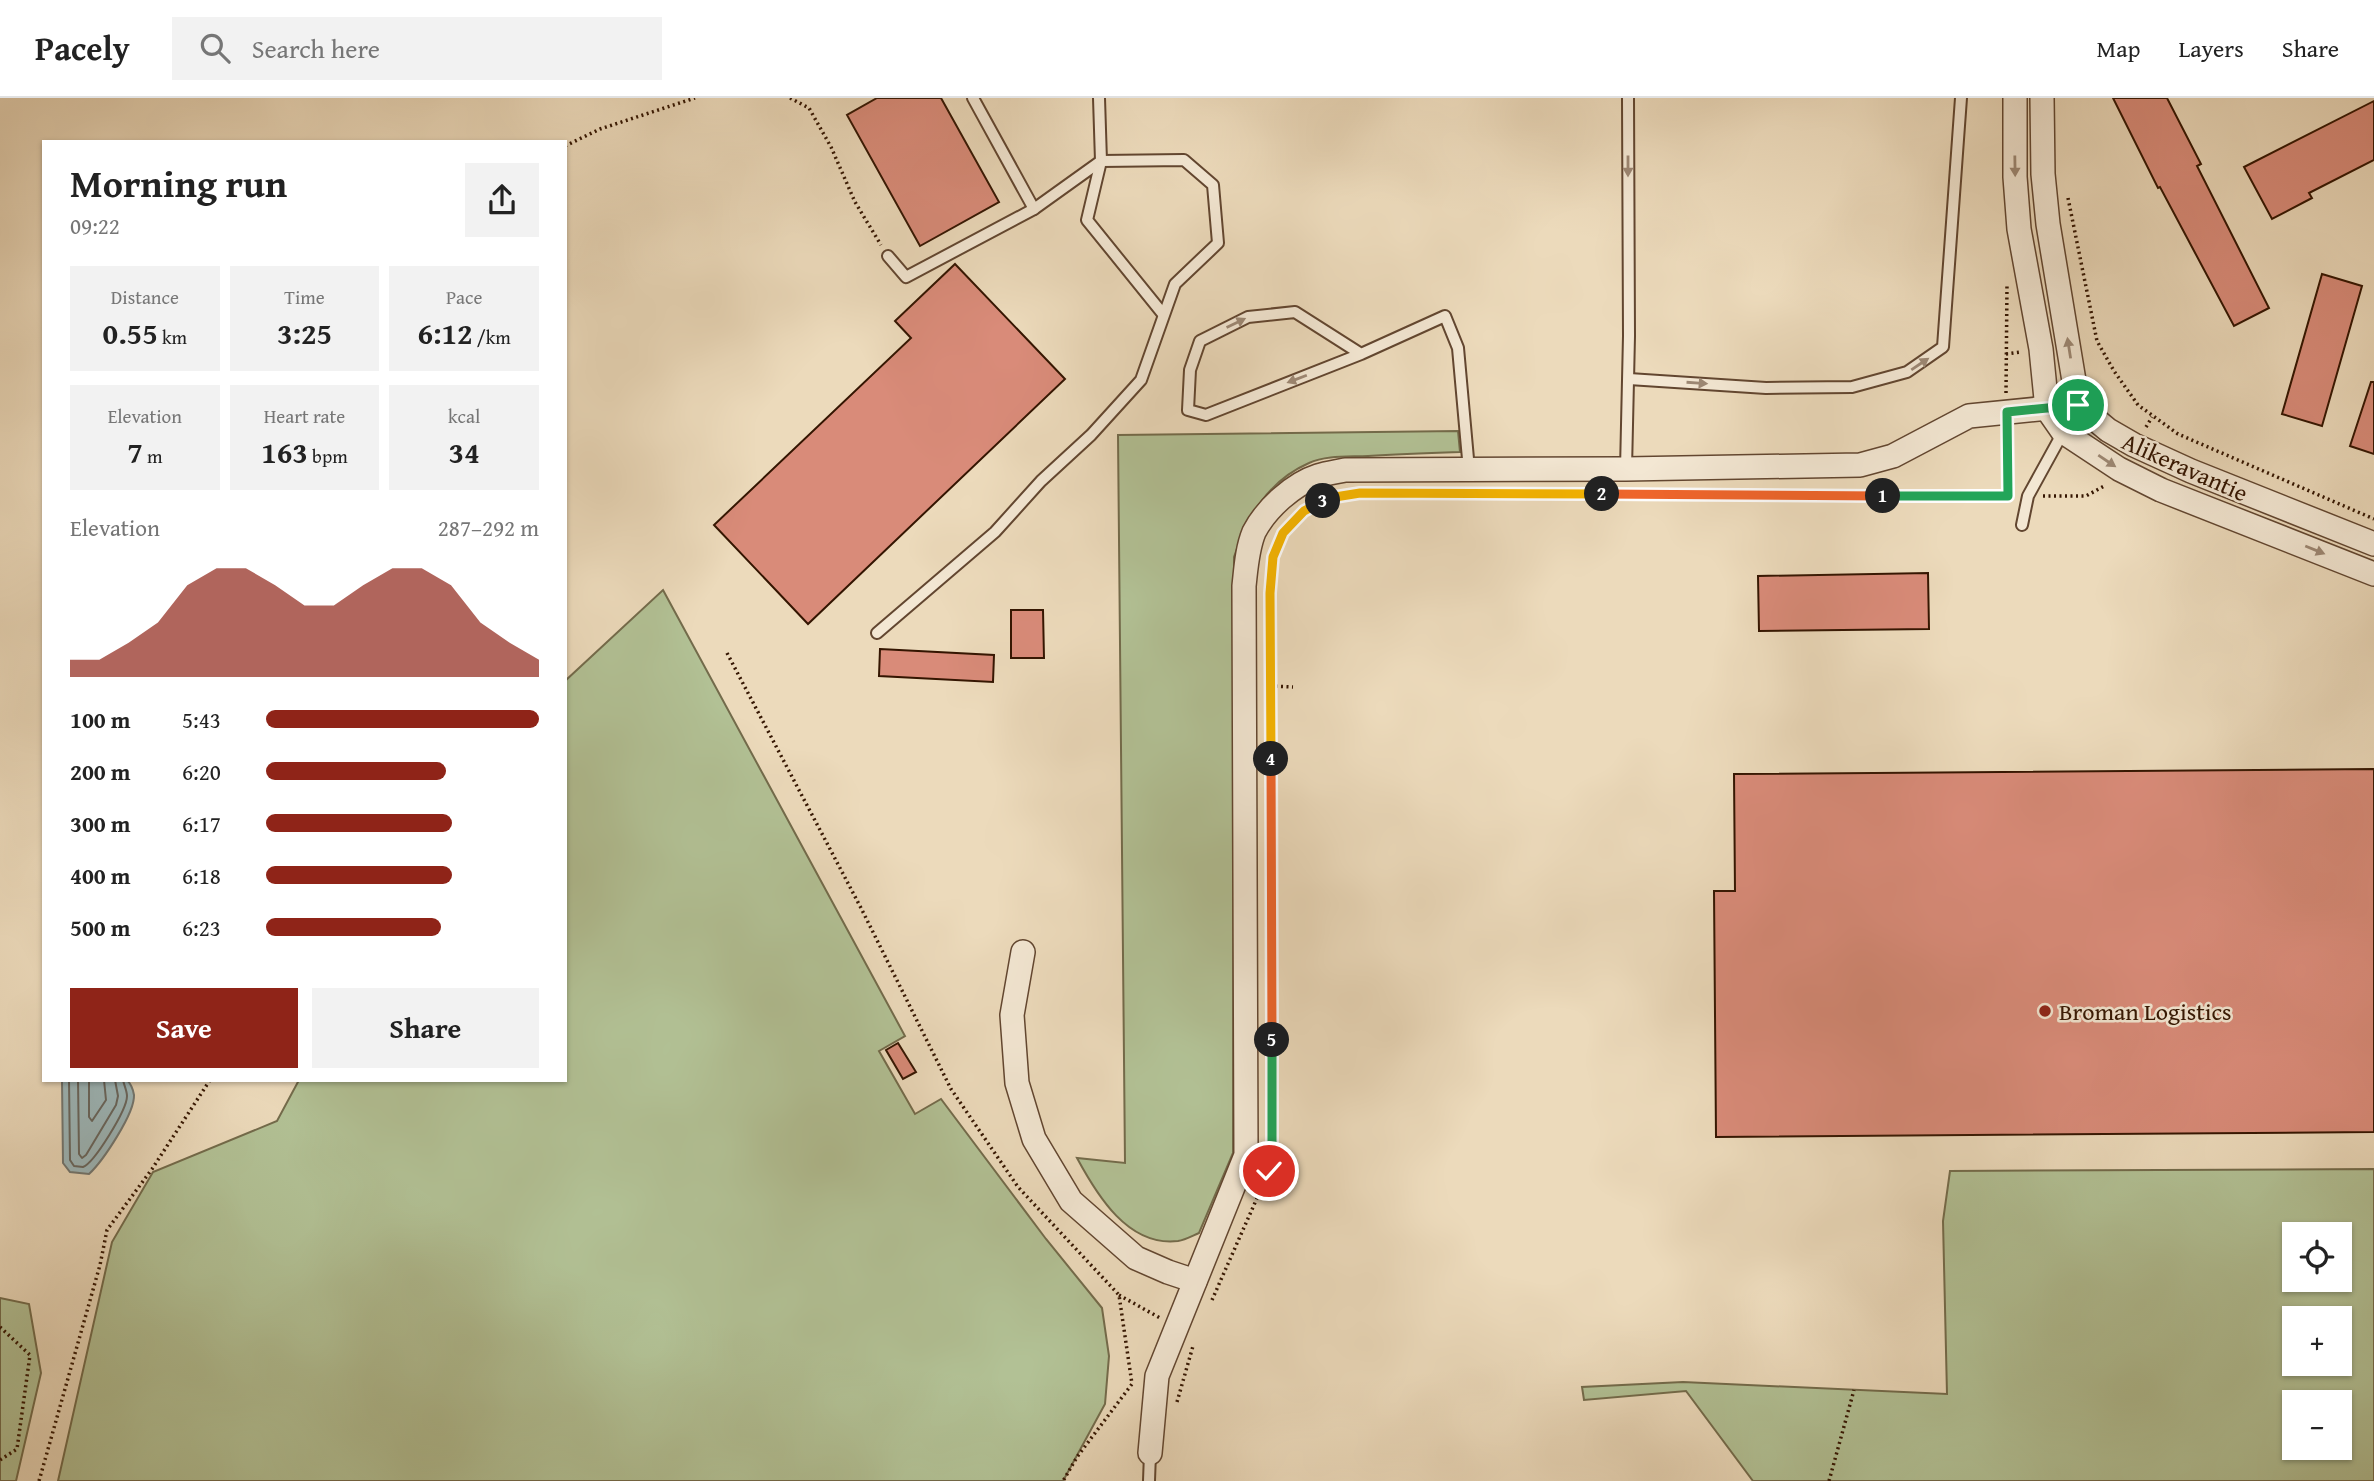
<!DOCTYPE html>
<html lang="en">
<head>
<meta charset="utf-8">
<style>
  :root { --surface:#fff; --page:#f2f2f2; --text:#222; --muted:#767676; --line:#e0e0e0; --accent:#8f2418 }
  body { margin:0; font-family:"Gentium Book Plus",serif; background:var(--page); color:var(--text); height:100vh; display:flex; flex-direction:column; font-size:26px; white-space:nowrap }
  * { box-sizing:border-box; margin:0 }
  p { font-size:23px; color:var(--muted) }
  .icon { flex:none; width:38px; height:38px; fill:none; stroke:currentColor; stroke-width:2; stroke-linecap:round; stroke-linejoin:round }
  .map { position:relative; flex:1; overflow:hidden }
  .side { position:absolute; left:42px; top:42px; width:525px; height:942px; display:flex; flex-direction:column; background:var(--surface); border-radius:0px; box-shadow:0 2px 5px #0004 }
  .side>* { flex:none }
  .fabs { position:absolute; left:2282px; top:1124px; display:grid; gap:14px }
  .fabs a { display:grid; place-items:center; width:70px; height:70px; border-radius:0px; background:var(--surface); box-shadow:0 2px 5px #0004; font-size:35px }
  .pin { position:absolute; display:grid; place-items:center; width:60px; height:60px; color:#fff; margin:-30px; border:4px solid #fff; border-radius:50%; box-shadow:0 2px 7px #0007 }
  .km { position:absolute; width:35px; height:35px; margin:-18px; border-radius:50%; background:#222; color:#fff; font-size:19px; line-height:35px; text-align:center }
  .round { display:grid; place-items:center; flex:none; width:74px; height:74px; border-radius:0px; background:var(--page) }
  .headline { display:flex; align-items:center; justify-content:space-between; height:119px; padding:0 28px }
  h1 { font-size:38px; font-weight:700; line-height:52px }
  .figures { display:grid; grid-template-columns:repeat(3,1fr); gap:10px; height:119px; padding:7px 28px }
  .figures div { display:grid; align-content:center; border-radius:0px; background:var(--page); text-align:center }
  .figures b { font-size:30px; font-weight:700 }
  .figures small { font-size:19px; font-weight:400 }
  .figures p { font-size:19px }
  .chart { height:196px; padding:14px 28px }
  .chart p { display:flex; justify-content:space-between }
  .chart svg { width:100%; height:126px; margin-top:7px; fill:var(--accent); opacity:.7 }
  .button { display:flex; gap:14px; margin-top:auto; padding:14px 28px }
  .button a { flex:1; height:80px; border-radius:0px; background:var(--accent); color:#fff; font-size:28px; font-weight:700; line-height:80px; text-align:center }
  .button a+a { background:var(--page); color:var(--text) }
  ul { padding:0 28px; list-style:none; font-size:23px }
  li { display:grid; grid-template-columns:112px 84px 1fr; align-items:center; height:52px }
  li i { height:18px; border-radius:9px; background:var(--accent) }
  header { display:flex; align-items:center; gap:42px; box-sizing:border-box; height:98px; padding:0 35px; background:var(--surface); border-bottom:2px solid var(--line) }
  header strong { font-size:33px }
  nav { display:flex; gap:38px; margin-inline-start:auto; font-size:24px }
  .search { width:490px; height:63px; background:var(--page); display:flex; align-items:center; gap:18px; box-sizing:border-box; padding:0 24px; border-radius:0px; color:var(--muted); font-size:26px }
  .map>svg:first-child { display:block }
  .green { fill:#b2c195; stroke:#736b4b; stroke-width:2; fill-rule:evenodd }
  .water { fill:#9db8bb; stroke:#737771; stroke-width:2 }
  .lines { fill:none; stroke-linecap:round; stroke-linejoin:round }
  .shore { stroke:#68665e; stroke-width:2 }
  .building { fill:#d98b79; stroke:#341501; stroke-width:2 }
  .lane-casing { stroke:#624630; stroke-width:14 }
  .street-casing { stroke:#624630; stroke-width:26 }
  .path { stroke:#341501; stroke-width:3.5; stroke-dasharray:2 3.5; stroke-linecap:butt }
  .lane { stroke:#f3e7d3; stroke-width:10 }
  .street { stroke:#f3e7d3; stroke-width:23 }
  .oneway { fill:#9d8874 }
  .split-1-casing { stroke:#fff; stroke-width:14 }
  .split-2-casing { stroke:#fff; stroke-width:14 }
  .split-3-casing { stroke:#fff; stroke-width:14 }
  .split-4-casing { stroke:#fff; stroke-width:14 }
  .split-5-casing { stroke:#fff; stroke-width:14 }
  .split-6-casing { stroke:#fff; stroke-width:14 }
  .split-1 { stroke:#22a559; stroke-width:9 }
  .split-2 { stroke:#f0652b; stroke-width:9 }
  .split-3 { stroke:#f5b400; stroke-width:9 }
  .split-4 { stroke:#f5b400; stroke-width:9 }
  .split-5 { stroke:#f0652b; stroke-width:9 }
  .split-6 { stroke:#22a559; stroke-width:9 }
  .poi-dot { fill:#8f2418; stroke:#f3e7d3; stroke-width:2.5 }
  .labels { text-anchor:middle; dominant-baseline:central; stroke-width:5; stroke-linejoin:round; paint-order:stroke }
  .street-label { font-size:24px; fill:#341501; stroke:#f3e7d3 }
  .poi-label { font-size:24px; fill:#341501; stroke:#f3e7d3; text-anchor:start }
</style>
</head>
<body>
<header>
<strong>Pacely</strong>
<div class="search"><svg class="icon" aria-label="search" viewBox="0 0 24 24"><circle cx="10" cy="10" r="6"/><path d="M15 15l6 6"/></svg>Search here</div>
<nav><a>Map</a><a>Layers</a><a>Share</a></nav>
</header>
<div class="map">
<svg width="2374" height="1383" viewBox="0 0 2374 1383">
  <rect width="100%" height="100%" fill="#ecdabb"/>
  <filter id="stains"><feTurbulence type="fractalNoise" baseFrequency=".00286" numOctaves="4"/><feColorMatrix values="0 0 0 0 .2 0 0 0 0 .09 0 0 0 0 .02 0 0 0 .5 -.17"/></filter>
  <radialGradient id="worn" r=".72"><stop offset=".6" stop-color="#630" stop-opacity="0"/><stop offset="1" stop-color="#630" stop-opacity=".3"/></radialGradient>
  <g class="green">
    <path d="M 1458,333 L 1460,354 C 1429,355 1399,356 1368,358 C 1349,359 1326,357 1309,365 C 1268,383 1248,418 1234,459 L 1233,1055 L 1199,1135 C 1192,1138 1185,1142 1178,1143 C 1128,1149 1097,1097 1077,1060 L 1125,1065 L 1118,337 Z"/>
    <path d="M 663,492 L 905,938 L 879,953 L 915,1016 L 941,1001 L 1046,1141 L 1102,1210 L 1109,1258 L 1105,1306 L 1063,1383 L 58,1383 L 112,1144 L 153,1074 L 277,1023 L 299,982 L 565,982 L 565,583 Z"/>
    <path d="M 2374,1071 L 2374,1383 L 1753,1383 L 1686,1293 L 1584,1302 L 1582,1289 L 1683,1284 L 1947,1296 L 1943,1123 L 1950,1073 ZM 2294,1136 L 2340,1136 L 2340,1181 L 2294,1181 ZM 2294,1220 L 2340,1220 L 2340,1265 L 2294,1265 ZM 2294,1304 L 2340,1304 L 2340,1349 L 2294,1349 Z"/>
    <path d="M 0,1200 L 29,1206 L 41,1275 L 16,1383 L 0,1383 Z"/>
  </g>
  <path class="water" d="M 62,982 L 127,982 C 131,986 133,991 134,997 C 135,1015 103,1063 89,1076 L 70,1074 L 63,1065 Z"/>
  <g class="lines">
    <g class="shore">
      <path d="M 69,982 L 70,1062 L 74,1068 L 83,1069 C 94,1065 127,1012 127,998 C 127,993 124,987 123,982"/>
      <path d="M 78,982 L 79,1056 L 82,1060 L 86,1057 L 116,1007 L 118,998 L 115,982"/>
      <path d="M 89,982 L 89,1019 L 92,1023 L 106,1002 L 104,982"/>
    </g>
  </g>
  <g class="building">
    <path d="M 877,0 L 941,0 L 999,104 L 920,148 L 847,17 Z"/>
    <path d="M 2113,0 L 2167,0 L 2201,66 L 2197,68 L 2269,210 L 2234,228 L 2160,89 L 2158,90 Z"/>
    <path d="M 2374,3 L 2374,62 L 2309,95 L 2312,100 L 2272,121 L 2244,69 Z"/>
    <path d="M 955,166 L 1065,281 L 808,526 L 714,427 L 911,240 L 895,223 Z"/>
    <path d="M 2322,176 L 2362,188 L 2322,328 L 2282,316 Z"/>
    <path d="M 2371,284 L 2374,284 L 2374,356 L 2350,348 Z"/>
    <path d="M 1928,475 L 1929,531 L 1759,533 L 1758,478 Z"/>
    <path d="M 1011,512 L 1043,512 L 1044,560 L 1011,560 Z"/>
    <path d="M 880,551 L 994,557 L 993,584 L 879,578 Z"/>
    <path d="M 2374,671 L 2374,1034 L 1716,1039 L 1714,793 L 1735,793 L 1734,676 Z"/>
    <path d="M 898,945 L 916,974 L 903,981 L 886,952 Z"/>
  </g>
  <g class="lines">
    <defs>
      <g id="lane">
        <path d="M 1099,0 L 1101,63 L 1087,122 L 1163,216"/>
        <path d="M 888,158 L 906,179 L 1034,111"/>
        <path d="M 1361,256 L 1295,214 L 1248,219 L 1200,243 L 1190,272 L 1188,312 L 1206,317 L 1361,256 L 1445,218 L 1458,250 L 1469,372"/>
        <path d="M 1629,281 L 1766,290 L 1852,289 L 1907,274 L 1943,249 L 1961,0"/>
        <path d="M 1626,371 L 1629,238 L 1628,0"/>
        <path d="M 2022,427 L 2028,398 L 2078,307"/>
        <path d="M 877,535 L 995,434 L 1041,383 L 1091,337 L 1141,282 L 1175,186 L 1218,145 L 1213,87 L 1184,62 L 1101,63 L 1034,111 L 973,0"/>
        <path d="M 1149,1383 L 1150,1355"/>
      </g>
      <g id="street">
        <path d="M 2015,0 L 2015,79 L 2019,131 L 2041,251 L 2047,311 L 2063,334 L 2119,371 L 2161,392 L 2374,476"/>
        <path d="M 2042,0 L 2043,76 L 2048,126 L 2078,307 L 2108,332 L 2134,347 L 2191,373 L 2374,446"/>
        <path d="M 1023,854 L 1012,917 L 1017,985 L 1034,1041 L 1071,1103 L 1136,1160 L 1168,1174 L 1195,1183"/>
        <path d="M 1150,1355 L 1157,1278 L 1246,1057 L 1244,488 C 1246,470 1247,451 1254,434 C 1266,411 1293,386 1318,378 C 1327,375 1336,374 1345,372 L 1626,371 L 1860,367 L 1893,358 L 1969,318 L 2078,307"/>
      </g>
    </defs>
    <use href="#lane" class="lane-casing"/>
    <use href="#street" class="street-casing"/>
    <g class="path">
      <path d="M 790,0 L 809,10 L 831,49 L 855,104 L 881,147"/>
      <path d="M 565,48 L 600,31 L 695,0"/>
      <path d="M 2068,100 L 2097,243 L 2114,273 L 2138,307 L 2178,336 L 2374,421"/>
      <path d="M 2006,256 L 2021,254"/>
      <path d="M 2006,295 L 2007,187"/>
      <path d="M 2146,329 L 2152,319"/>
      <path d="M 2007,334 L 2008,399"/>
      <path d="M 2043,398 L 2086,398 L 2106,387"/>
      <path d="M 727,555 L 861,810 L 951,991 L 1018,1089 L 1119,1197 L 1132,1286 L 1077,1359 L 1063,1383"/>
      <path d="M 1270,588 L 1293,589"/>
      <path d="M 1119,1197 L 1160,1220"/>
      <path d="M 1212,1202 L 1269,1073 L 1272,1049 L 1270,495 L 1273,459 L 1283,435 L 1304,413 L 1329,400 L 1360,395 L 2014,398"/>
      <path d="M 0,1229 L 30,1257 L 17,1351 L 0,1362"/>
      <path d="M 1177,1304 L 1193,1248"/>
      <path d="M 39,1383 L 100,1167 L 107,1132 L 152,1071 L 210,982"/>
      <path d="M 1829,1383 L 1854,1292"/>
    </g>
    <use href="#lane" class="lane"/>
    <use href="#street" class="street"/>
  </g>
  <defs><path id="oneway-solid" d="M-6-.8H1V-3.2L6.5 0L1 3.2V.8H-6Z" transform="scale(1.75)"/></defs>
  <g class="oneway">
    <use href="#oneway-solid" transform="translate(1628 68) rotate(90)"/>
    <use href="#oneway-solid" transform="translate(2015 68) rotate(89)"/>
    <use href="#oneway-solid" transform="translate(1236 225) rotate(-26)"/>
    <use href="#oneway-solid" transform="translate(2069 250) rotate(-99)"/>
    <use href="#oneway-solid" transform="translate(1920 266) rotate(-34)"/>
    <use href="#oneway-solid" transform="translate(1297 281) rotate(159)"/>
    <use href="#oneway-solid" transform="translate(1697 285) rotate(4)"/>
    <use href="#oneway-solid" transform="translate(2107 363) rotate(34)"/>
    <use href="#oneway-solid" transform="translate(2315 452) rotate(22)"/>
  </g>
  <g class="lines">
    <defs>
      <path id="split-1" d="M 1883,398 L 2008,398 L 2007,314 L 2078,307"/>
      <path id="split-2" d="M 1602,396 L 1883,398"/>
      <path id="split-3" d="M 1323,403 L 1329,400 L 1360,395 L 1602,396"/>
      <path id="split-4" d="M 1271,661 L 1270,495 L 1273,459 L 1283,435 L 1304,413 L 1323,403"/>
      <path id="split-5" d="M 1271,661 L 1272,942"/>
      <path id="split-6" d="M 1269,1073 L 1272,1048 L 1272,942"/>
    </defs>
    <use href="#split-1" class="split-1-casing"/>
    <use href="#split-2" class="split-2-casing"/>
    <use href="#split-3" class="split-3-casing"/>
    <use href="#split-4" class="split-4-casing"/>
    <use href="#split-5" class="split-5-casing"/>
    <use href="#split-6" class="split-6-casing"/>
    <use href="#split-1" class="split-1"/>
    <use href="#split-2" class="split-2"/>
    <use href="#split-3" class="split-3"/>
    <use href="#split-4" class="split-4"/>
    <use href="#split-5" class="split-5"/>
    <use href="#split-6" class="split-6"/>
  </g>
  <circle class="poi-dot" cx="2045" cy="913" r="7"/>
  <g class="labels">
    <g class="street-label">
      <text transform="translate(2185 369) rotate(24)">Alikeravantie</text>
    </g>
    <g class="poi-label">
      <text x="2059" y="913">Broman Logistics</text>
    </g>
  </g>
  <rect width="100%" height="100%" filter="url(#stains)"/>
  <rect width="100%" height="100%" fill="url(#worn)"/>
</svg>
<div class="fabs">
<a><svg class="icon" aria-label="locate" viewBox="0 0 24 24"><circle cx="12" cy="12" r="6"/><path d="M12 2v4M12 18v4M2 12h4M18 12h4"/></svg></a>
<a>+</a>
<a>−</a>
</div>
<div class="pin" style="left:2078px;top:307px;background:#1e9e55"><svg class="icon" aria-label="arrive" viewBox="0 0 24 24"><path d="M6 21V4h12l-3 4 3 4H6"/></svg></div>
<div class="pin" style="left:1269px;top:1073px;background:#d93025"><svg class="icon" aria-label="check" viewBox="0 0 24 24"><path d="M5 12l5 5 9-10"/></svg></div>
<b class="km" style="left:1883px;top:398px">1</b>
<b class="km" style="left:1602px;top:396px">2</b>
<b class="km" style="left:1323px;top:403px">3</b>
<b class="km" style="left:1271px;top:661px">4</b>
<b class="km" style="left:1272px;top:942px">5</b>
<section class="side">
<div class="headline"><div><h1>Morning run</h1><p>09:22</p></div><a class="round"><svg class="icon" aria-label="share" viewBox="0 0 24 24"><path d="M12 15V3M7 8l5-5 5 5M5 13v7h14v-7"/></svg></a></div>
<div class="figures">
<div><p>Distance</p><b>0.55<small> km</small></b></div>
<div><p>Time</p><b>3:25</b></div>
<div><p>Pace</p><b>6:12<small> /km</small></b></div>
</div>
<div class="figures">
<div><p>Elevation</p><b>7<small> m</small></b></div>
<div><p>Heart rate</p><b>163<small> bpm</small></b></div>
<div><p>kcal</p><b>34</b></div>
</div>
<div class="chart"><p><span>Elevation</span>287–292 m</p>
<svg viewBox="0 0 160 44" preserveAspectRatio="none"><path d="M0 44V38L10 38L20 32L30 25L40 12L50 6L60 6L70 12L80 19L90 19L100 12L110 6L120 6L130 12L140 25L150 32L160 38V44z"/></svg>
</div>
<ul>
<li><b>100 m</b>5:43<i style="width:100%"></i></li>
<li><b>200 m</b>6:20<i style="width:66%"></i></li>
<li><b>300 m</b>6:17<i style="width:68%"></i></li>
<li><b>400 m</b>6:18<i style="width:68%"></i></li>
<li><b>500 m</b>6:23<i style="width:64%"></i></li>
</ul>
<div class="button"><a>Save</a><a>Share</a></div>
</section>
</div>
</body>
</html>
